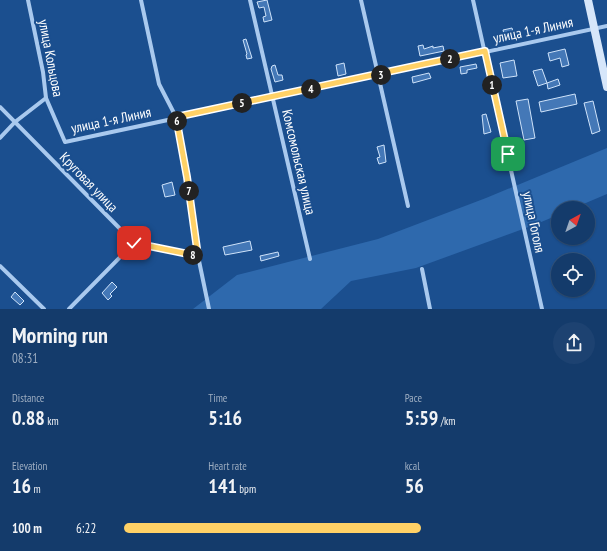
<!DOCTYPE html>
<html lang="en">
<head>
<meta charset="utf-8">
<style>
  :root { --surface:#143b6b; --page:#1d4271; --text:#f1f3f6; --muted:#9dadc1; --line:#33557e; --accent:#ffd166 }
  body { margin:0; font-family:"PT Sans Narrow",sans-serif; background:var(--page); color:var(--text); height:100vh; display:flex; flex-direction:column; font-size:15px; white-space:nowrap }
  * { box-sizing:border-box; margin:0 }
  p { font-size:13px; color:var(--muted) }
  .icon { flex:none; width:22px; height:22px; fill:none; stroke:currentColor; stroke-width:2; stroke-linecap:round; stroke-linejoin:round }
  .map { position:relative; height:309px; overflow:hidden }
  .drawer { display:flex; flex-direction:column; background:var(--surface); flex:1 }
  .drawer>* { flex:none }
  .needle { width:26px; rotate:40deg }
  .fabs { position:absolute; left:551px; top:201px; display:grid; gap:8px }
  .fabs a { display:grid; place-items:center; width:44px; height:44px; border-radius:50%; background:var(--surface); box-shadow:0 1px 3px #0004,0 0 0 1px var(--line); font-size:20px }
  .pin { position:absolute; display:grid; place-items:center; width:34px; height:34px; color:#fff; margin:-17px; border-radius:8px; box-shadow:0 2px 6px #0006 }
  .km { position:absolute; width:20px; height:20px; margin:-10px; border-radius:50%; background:#222; color:#fff; font-size:11px; line-height:20px; text-align:center }
  .round { display:grid; place-items:center; flex:none; width:42px; height:42px; border-radius:21px; background:var(--page) }
  .summary { display:flex; align-items:center; justify-content:space-between; height:68px; padding:0 12px }
  h1 { font-size:22px; font-weight:700; line-height:30px }
  .stats { display:grid; grid-template-columns:repeat(3,1fr); gap:6px; height:68px; padding:4px 12px }
  .stats div { display:grid; align-content:center }
  .stats b { font-size:20px; font-weight:700 }
  .stats small { font-size:11px; font-weight:400 }
  .stats p { font-size:11px }
  ul { padding:0 12px; list-style:none; font-size:13px }
  li { display:grid; grid-template-columns:64px 48px 1fr; align-items:center; height:30px }
  li i { height:10px; border-radius:5px; background:var(--accent) }
  .map>svg:first-child { display:block }
  .green { fill:#2e69ad }
  .building { fill:#4478b7; stroke:#cfe3fa }
  .lines { fill:none; stroke-linecap:round; stroke-linejoin:round }
  .minor { stroke:#a9c9ee; stroke-width:4 }
  .secondary { stroke:#d6e6fa; stroke-width:8 }
  .route-casing { stroke:#fff; stroke-width:8 }
  .route { stroke:#ffd166; stroke-width:5 }
  .labels { text-anchor:middle; dominant-baseline:central; stroke-width:4; stroke-linejoin:round; paint-order:stroke }
  .street-label { font-size:14px; fill:#fff; stroke:#1b4f8f }
</style>
</head>
<body>
<div class="map">
<svg width="607" height="309" viewBox="0 0 607 309">
  <rect width="100%" height="100%" fill="#1b4f8f"/>
  <path class="green" d="M 607,148 L 607,194 L 574,208 L 558,208 L 558,215 L 534,225 L 416,268 L 351,281 L 321,309 L 193,309 L 237,275 L 378,239 L 486,198 Z"/>
  <g class="building">
    <path d="M 267,0 L 272,20 L 264,22 L 263,17 L 266,16 L 264,7 L 259,8 L 257,2 Z"/>
    <path d="M 512,28 L 514,36 L 505,38 L 503,30 Z"/>
    <path d="M 246,39 L 252,58 L 247,59 L 246,55 L 247,54 L 243,40 Z"/>
    <path d="M 423,45 L 424,49 L 433,46 L 433,48 L 443,46 L 444,51 L 420,56 L 418,46 Z"/>
    <path d="M 565,49 L 569,65 L 562,67 L 560,58 L 550,61 L 548,53 Z"/>
    <path d="M 514,60 L 517,76 L 503,78 L 500,63 Z"/>
    <path d="M 344,63 L 346,74 L 338,76 L 336,65 Z"/>
    <path d="M 476,64 L 477,68 L 467,70 L 467,73 L 461,74 L 460,67 Z"/>
    <path d="M 275,65 L 278,75 L 282,75 L 283,80 L 275,82 L 271,69 L 272,66 Z"/>
    <path d="M 542,69 L 547,83 L 538,86 L 533,71 Z"/>
    <path d="M 429,73 L 431,78 L 413,83 L 412,77 Z"/>
    <path d="M 558,79 L 560,85 L 548,89 L 547,83 Z"/>
    <path d="M 575,94 L 577,104 L 541,112 L 539,102 Z"/>
    <path d="M 528,99 L 535,138 L 524,140 L 516,101 Z"/>
    <path d="M 593,101 L 600,131 L 592,134 L 584,103 Z"/>
    <path d="M 486,114 L 491,132 L 484,134 L 482,115 Z"/>
    <path d="M 384,145 L 386,162 L 379,164 L 377,158 L 380,157 L 377,147 Z"/>
    <path d="M 172,182 L 175,195 L 165,197 L 162,185 Z"/>
    <path d="M 250,241 L 252,250 L 225,255 L 223,247 Z"/>
    <path d="M 278,252 L 279,256 L 261,261 L 260,256 Z"/>
    <path d="M 112,282 L 117,287 L 110,294 L 112,296 L 108,300 L 102,293 Z"/>
    <path d="M 15,292 L 24,301 L 20,305 L 11,297 Z"/>
  </g>
  <g class="lines">
    <g class="minor">
      <path d="M 28,0 L 43,72 L 46,98 L 65,142 L 607,26"/>
      <path d="M 141,0 L 159,84 L 176,117 L 187,177 L 198,256 L 209,309"/>
      <path d="M 250,0 L 310,259"/>
      <path d="M 361,0 L 408,206"/>
      <path d="M 473,0 L 542,309"/>
      <path d="M 0,107 L 134,243 L 198,256"/>
      <path d="M 0,138 L 15,122 L 46,98"/>
      <path d="M 0,266 L 44,309"/>
      <path d="M 422,269 L 430,309"/>
      <path d="M 69,309 L 134,243"/>
    </g>
    <path class="secondary" d="M 588,0 L 607,87"/>
  </g>
  <g class="lines">
    <defs>
      <path id="route" d="M 134,243 L 198,256 L 187,177 L 176,117 L 485,51 L 508,154"/>
    </defs>
    <use href="#route" class="route-casing"/>
    <use href="#route" class="route"/>
  </g>
  <g class="labels">
    <g class="street-label">
      <text transform="translate(533 30) rotate(-12)">улица 1-я Линия</text>
      <text transform="translate(51 58) rotate(79)">улица Кольцова</text>
      <text transform="translate(111 120) rotate(-12)">улица 1-я Линия</text>
      <text transform="translate(299 162) rotate(77)">Комсомольская улица</text>
      <text transform="translate(89 182) rotate(46)">Круговая улица</text>
      <text transform="translate(534 222) rotate(78)">улица Гоголя</text>
    </g>
  </g>
</svg>
<div class="fabs">
<a><svg class="needle" viewBox="-14 -14 28 28"><path d="M0-13l5 13h-10z" fill="#e53935"/><path d="M0 13l5-13h-10z" fill="#9dadc1"/></svg></a>
<a><svg class="icon" aria-label="locate" viewBox="0 0 24 24"><circle cx="12" cy="12" r="6"/><path d="M12 2v4M12 18v4M2 12h4M18 12h4"/></svg></a>
</div>
<div class="pin" style="left:508px;top:154px;background:#1e9e55"><svg class="icon" aria-label="arrive" viewBox="0 0 24 24"><path d="M6 21V4h12l-3 4 3 4H6"/></svg></div>
<div class="pin" style="left:134px;top:243px;background:#d93025"><svg class="icon" aria-label="check" viewBox="0 0 24 24"><path d="M5 12l5 5 9-10"/></svg></div>
<b class="km" style="left:492px;top:85px">1</b>
<b class="km" style="left:450px;top:59px">2</b>
<b class="km" style="left:381px;top:75px">3</b>
<b class="km" style="left:311px;top:89px">4</b>
<b class="km" style="left:242px;top:103px">5</b>
<b class="km" style="left:177px;top:121px">6</b>
<b class="km" style="left:189px;top:191px">7</b>
<b class="km" style="left:193px;top:255px">8</b>
</div>
<section class="drawer">
<div class="summary"><div><h1>Morning run</h1><p>08:31</p></div><a class="round"><svg class="icon" aria-label="share" viewBox="0 0 24 24"><path d="M12 15V3M7 8l5-5 5 5M5 13v7h14v-7"/></svg></a></div>
<div class="stats">
<div><p>Distance</p><b>0.88<small> km</small></b></div>
<div><p>Time</p><b>5:16</b></div>
<div><p>Pace</p><b>5:59<small> /km</small></b></div>
</div>
<div class="stats">
<div><p>Elevation</p><b>16<small> m</small></b></div>
<div><p>Heart rate</p><b>141<small> bpm</small></b></div>
<div><p>kcal</p><b>56</b></div>
</div>
<ul>
<li><b>100 m</b>6:22<i style="width:63%"></i></li>
</ul>
</section>
</body>
</html>
